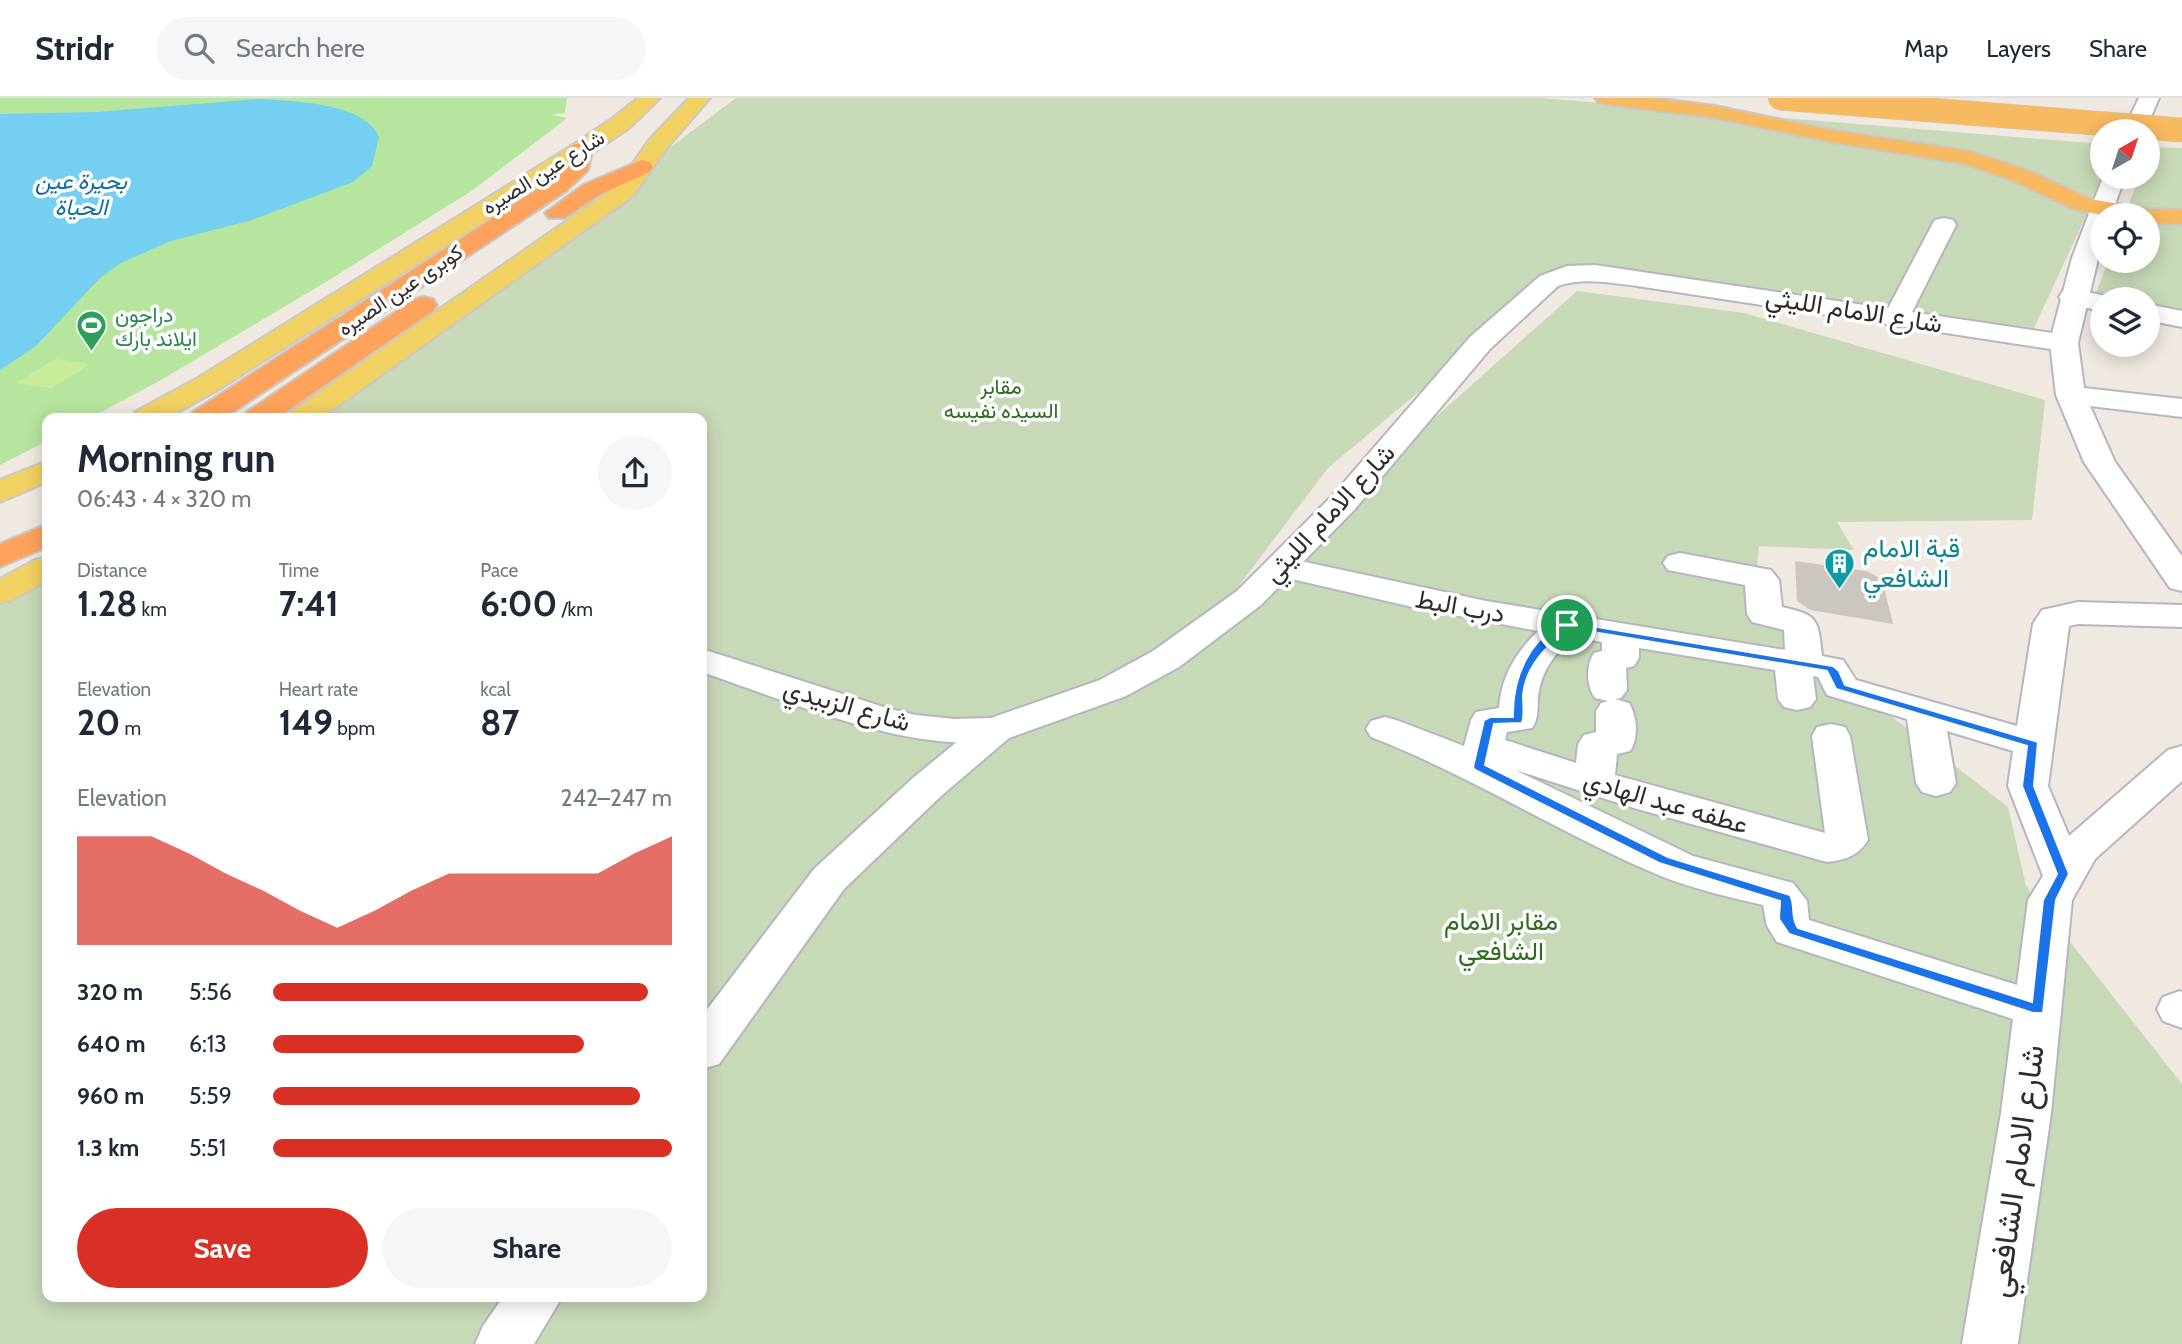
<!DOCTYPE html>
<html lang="en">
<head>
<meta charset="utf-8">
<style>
  :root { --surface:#fff; --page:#f6f6f7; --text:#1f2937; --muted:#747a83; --line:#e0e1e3; --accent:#d93025 }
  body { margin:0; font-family:Cabin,Vazirmatn,sans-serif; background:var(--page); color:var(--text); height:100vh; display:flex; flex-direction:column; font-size:26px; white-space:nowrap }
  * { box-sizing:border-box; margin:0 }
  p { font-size:23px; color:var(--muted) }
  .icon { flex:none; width:38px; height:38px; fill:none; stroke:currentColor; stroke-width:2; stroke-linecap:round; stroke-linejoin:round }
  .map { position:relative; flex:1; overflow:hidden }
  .sheet { position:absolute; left:42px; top:315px; width:665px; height:889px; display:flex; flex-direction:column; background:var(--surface); border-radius:14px; box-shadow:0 4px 18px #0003 }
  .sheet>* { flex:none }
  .needle { width:46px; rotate:39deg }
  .buttons { position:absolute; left:2090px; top:21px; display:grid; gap:14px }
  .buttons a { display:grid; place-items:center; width:70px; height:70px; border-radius:50%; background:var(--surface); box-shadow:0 4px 18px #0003; font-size:35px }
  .pin { position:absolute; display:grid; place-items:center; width:60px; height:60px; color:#fff; margin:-30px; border:4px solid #fff; border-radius:50%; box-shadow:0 2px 7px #0007 }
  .round { display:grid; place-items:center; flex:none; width:74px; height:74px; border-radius:37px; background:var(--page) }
  .head { display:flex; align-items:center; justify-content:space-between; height:119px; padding:0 35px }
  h1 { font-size:38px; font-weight:700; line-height:52px }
  .metrics { display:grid; grid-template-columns:repeat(3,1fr); gap:10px; height:119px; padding:7px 35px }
  .metrics div { display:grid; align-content:center }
  .metrics b { font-size:35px; font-weight:700 }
  .metrics small { font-size:19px; font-weight:400 }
  .metrics p { font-size:19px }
  .chart { height:196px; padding:14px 35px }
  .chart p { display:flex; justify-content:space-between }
  .chart svg { width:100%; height:126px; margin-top:7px; fill:var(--accent); opacity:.7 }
  .primary-button { display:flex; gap:14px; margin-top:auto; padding:14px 35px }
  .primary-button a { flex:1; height:80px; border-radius:42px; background:var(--accent); color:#fff; font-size:28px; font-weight:700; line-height:80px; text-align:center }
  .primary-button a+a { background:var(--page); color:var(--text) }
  ul { padding:0 35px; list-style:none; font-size:23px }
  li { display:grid; grid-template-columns:112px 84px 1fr; align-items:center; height:52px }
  li i { height:18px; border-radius:9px; background:var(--accent) }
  header { display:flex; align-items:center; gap:42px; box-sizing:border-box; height:98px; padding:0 35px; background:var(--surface); border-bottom:2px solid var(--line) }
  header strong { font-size:33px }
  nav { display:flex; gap:38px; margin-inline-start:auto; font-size:24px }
  .search { width:490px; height:63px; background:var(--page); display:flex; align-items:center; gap:18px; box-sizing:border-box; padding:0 24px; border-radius:38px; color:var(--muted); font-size:26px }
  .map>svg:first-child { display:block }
  .green { fill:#b6e59e }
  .cemetery { fill:#c8d9b8 }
  .pitch { fill:#c9ec9a }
  .water { fill:#75cff0 }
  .building { fill:#cbc7bf }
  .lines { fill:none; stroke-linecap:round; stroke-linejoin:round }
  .minor-casing { stroke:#b4b7c1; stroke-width:4 }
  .tertiary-casing { stroke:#b4b7c1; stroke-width:4 }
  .primary-casing { stroke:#c9c9c9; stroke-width:4 }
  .trunk-casing { stroke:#c9c9c9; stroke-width:4 }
  .motorway-casing { stroke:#c9c9c9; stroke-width:4 }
  .minor { fill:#fff; fill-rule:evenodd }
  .tertiary { fill:#fff; fill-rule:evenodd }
  .primary { fill:#f2d163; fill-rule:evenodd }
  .trunk { fill:#f8ba60; fill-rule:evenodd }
  .motorway { fill:#ffa35c; fill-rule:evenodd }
  .trunk-bridge-casing { stroke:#c9c9c9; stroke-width:25; stroke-linecap:butt }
  .trunk-bridge { stroke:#f8ba60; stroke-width:24 }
  .route { fill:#1a73e8; stroke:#fff; stroke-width:2; fill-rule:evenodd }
  .labels { text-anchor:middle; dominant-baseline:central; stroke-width:7; stroke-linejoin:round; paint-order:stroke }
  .far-street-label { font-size:21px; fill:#2e2e2e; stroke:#fff }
  .far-leisure-label { font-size:21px; fill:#27864d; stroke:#fff; text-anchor:start }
  .far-park-label { font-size:21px; fill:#2c6e1b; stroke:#fff }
  .far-water-label { font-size:23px; font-style:italic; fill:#0d6fa3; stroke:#fff }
  .street-label { font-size:26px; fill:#2e2e2e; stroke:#fff }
  .culture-label { font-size:26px; fill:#0d838f; stroke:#fff; text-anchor:start }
  .park-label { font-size:26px; fill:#2c6e1b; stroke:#fff }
  .near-street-label { font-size:32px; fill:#2e2e2e; stroke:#fff }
</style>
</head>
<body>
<header>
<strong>Stridr</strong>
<div class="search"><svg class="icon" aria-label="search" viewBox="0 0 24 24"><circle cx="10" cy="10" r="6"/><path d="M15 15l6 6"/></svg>Search here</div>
<nav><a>Map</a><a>Layers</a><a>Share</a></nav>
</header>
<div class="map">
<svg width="2182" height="1246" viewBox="0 0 2182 1246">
  <rect width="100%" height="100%" fill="#efe9e1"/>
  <path class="green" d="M 0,0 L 567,0 L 565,15 L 551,17 L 567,20 L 473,92 L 329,182 L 161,282 L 90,320 L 47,320 L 47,343 L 0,367 Z"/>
  <g class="cemetery">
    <path d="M 736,0 L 1540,0 L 2102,46 L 2102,79 L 2104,79 L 2034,230 L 1562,174 L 1328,370 L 1225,506 L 1141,570 L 981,626 L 921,621 L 702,555 L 702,320 L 310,320 Z"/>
    <path d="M 2150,49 L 2182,50 L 2182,216 L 2147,209 L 2147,201 L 2112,201 L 2095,198 L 2108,163 L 2147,163 L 2147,117 L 2125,117 L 2139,79 L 2147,79 Z"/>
    <path d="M 1577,193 L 1744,215 L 2045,302 L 2032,422 L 1837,424 L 1854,452 L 1759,448 L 1753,511 L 2008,709 L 2026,788 L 2182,986 L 2182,1246 L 0,1246 L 0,500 L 47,476 L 47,1199 L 702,1199 L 702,574 L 907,637 L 1017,637 L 1101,609 L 1249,516 L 1382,367 Z"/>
  </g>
  <path class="pitch" d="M 55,261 L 90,266 L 52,290 L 16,285 Z"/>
  <path class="water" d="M 258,1 C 291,3 365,4 379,39 L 372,68 L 353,84 L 252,122 L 171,143 L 121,165 L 100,180 L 36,248 L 0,272 L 0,16 L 96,14 Z"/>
  <path class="building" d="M 1795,463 L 1866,473 L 1882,481 L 1893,526 L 1810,512 L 1797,503 Z"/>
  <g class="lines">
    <defs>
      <g id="minor">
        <path d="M 1944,120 L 1953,122 L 1956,127 L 1910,218 L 1906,224 L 1897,226 L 1888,224 L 1884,218 L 1932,127 L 1935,122 Z"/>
        <path d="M 2072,191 L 2111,199 L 2113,201 L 2102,201 L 2102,213 L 2063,205 L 2059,199 L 2063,193 Z"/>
        <path d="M 2147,206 L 2182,213 L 2182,229 L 2147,222 Z"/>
        <path d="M 2064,237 L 2074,239 L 2078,245 L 2084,290 L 2182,301 L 2182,319 L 2090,308 L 2115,364 L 2182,458 L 2182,493 L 2170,490 L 2084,364 L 2056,297 L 2050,245 L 2054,239 Z"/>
        <path d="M 1680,455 L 1771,472 L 1779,482 L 1782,509 C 1819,517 1818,522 1822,558 L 1843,562 L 1856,582 L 2017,628 L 2033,526 L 2042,512 L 2078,504 L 2182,507 L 2182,529 L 2078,526 L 2069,528 L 2048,688 L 2069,738 L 2168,652 L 2182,648 L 2182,683 L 2095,761 L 2072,802 L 2051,1015 L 2018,1246 L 1962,1246 L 2001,1015 L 2013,921 L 1777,844 L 1767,828 L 1763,807 C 1729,799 1694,791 1661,778 C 1562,737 1472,678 1371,639 L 1366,631 L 1371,623 L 1385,619 L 1399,623 L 1464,648 L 1471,622 L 1476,614 L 1499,610 C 1501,579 1516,554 1538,533 L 1417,510 L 1270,476 L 1265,469 L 1270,462 L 1282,459 L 1486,503 L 1785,552 L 1784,532 L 1752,524 L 1747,516 L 1745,487 L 1668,472 L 1663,465 L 1668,458 ZM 1574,539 L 1602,544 L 1602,553 L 1594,555 C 1586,567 1586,588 1595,600 L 1608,603 L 1601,605 L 1596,613 L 1596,634 L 1584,637 L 1578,646 L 1576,665 L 1505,642 L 1507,634 L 1532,630 C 1539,620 1537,611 1538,599 C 1541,573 1554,556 1574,539 ZM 1639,550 L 1775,572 L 1778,601 L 1784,609 L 1797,612 L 1810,609 L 1816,601 L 1813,578 L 1818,579 L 1827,597 L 1907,621 L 1916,685 L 1922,694 L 1936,698 L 1950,694 L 1956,685 L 1947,633 L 2013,653 L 2008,688 L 2043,778 L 2028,802 L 2017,887 L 1809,822 L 1807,803 L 1793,785 L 1693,758 L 1515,672 L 1634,710 L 1827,764 C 1845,762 1858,758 1868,742 L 1850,638 L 1845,629 L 1831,626 L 1817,629 L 1812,638 L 1825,735 L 1615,677 L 1617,656 L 1630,653 C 1639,640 1637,618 1629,605 L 1615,601 L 1621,600 L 1627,592 L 1626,570 L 1634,568 L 1639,560 Z"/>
        <path d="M 995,620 L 1009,624 L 1014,632 L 1009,640 L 941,698 L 844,791 L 719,966 L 702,971 L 702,918 L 814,771 L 913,680 L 981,624 Z"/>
        <path d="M 2180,893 L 2182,894 L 2182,930 L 2163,923 L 2157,911 L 2163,899 Z"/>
        <path d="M 503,1199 L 562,1199 L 534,1246 L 475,1246 L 483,1228 Z"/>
      </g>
      <g id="tertiary">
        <path d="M 2139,0 L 2159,0 L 2145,33 L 2123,33 Z"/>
        <path d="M 2103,79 L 2125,79 L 2111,117 L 2102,117 L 2102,144 L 2078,245 L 2074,251 L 2064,253 L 1637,188 C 1611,185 1584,179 1558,188 L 1490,251 L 1354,412 L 1261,507 L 1179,569 L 1126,598 L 1009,640 C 923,662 785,602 702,574 L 702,551 L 890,611 L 916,617 L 955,621 L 991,620 L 1100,582 L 1153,553 L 1237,493 L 1332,398 L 1470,239 L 1540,178 L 1567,168 L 1595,167 L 2052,235 L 2072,160 Z"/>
      </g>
      <g id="primary">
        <path d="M 638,0 L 660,0 L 629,30 L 589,57 L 216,293 L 167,320 L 131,320 L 135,314 L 196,281 L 573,47 L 613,20 Z"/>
        <path d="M 689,0 L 710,0 L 666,51 L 633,98 L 321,320 L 287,320 L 291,314 L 617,88 L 650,41 Z"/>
        <path d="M 47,363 L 47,384 L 0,404 L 0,382 Z"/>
        <path d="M 47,459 L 47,483 L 12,502 L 0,505 L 0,481 L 35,462 Z"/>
      </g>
      <path id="trunk" d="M 1595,0 L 1654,0 L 1715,8 L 1831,32 L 1969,53 L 2027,72 L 2090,101 L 2147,111 L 2182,112 L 2182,126 L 2147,125 L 2147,117 L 2103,117 L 2076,112 L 2011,82 L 1965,66 L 1831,44 L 1715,20 L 1605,6 L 1598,4 Z"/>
      <g id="motorway">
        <path d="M 581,45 L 589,47 L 592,52 L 588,72 L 566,93 L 224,320 L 189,320 L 193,314 L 550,83 L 566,70 L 573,47 Z"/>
        <path d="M 642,62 L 650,64 L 653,69 L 650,74 L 599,97 L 565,120 L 549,120 L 545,115 L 583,87 Z"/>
        <path d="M 424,199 L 433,201 L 437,207 L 433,213 L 277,320 L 243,320 L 247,314 L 415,201 Z"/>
        <path d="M 47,426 L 47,449 L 0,469 L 0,446 Z"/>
      </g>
    </defs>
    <use href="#minor" class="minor-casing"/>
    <use href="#tertiary" class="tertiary-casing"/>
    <use href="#primary" class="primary-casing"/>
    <use href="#trunk" class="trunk-casing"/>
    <use href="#motorway" class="motorway-casing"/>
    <use href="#minor" class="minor"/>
    <use href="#tertiary" class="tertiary"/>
    <use href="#primary" class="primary"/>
    <use href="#trunk" class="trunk"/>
    <use href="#motorway" class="motorway"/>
    <defs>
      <path id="trunk-bridge" d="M 1780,0 L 2182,32"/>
    </defs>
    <use href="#trunk-bridge" class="trunk-bridge-casing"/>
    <use href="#trunk-bridge" class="trunk-bridge"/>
  </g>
  <path class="route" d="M 1567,524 L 1833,568 L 1839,573 L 1845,587 L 2038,644 L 2034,688 L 2069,776 L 2056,802 L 2043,915 L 2033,915 L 1789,836 L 1779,821 L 1780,803 L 1659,765 L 1475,672 L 1473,669 L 1484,622 L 1490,619 L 1513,619 C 1512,581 1529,538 1567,524 ZM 1569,530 L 1827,573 L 1836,591 L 2027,648 L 2022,688 L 2057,776 L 2043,802 L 2032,904 L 1798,830 C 1790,818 1796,808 1790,797 L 1668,759 L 1485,667 L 1494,626 L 1522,625 C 1525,616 1523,607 1523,597 C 1526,567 1547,548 1569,530 Z"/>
  <defs>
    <symbol id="stadium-pin" viewBox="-11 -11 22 30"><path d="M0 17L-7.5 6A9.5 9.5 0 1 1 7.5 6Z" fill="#2e9e5b" stroke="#fff"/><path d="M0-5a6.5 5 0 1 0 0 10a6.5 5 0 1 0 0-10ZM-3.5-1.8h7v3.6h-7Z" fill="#fff"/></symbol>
    <symbol id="building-pin" viewBox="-11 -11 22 30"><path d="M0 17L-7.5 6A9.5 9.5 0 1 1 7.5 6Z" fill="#0f9aa8" stroke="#fff"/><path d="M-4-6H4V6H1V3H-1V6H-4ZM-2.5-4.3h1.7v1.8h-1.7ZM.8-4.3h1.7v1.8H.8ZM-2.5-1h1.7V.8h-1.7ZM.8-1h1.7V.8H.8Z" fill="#fff"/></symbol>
  </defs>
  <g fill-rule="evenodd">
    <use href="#stadium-pin" x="74" y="210" width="35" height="47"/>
    <use href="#building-pin" x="1822" y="448" width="35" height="47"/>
  </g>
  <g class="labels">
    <g class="far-street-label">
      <text transform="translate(543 74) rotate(-32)">شارع عين الصيره</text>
      <text transform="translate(400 192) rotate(-34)">كوبرى عين الصيره</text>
    </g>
    <g class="far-leisure-label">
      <text x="115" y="216">دراجون<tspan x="115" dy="24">ايلاند بارك</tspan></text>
    </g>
    <g class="far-park-label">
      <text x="1001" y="288">مقابر<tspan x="1001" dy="24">السيده نفيسه</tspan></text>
    </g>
    <g class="far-water-label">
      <text x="81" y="83">بحيرة عين<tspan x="81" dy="26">الحياة</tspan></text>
    </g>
    <g class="street-label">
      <text transform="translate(1854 212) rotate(9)">شارع الامام الليثي</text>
      <text transform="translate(1329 415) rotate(-47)">شارع الامام الليثي</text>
      <text transform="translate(1460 508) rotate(10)">درب البط</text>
      <text transform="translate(847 607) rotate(16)">شارع الزبيدي</text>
      <text transform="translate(1666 704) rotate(16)">عطفه عبد الهادي</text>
    </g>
    <g class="culture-label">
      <text x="1863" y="450">قبة الامام<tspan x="1863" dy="30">الشافعي</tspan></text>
    </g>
    <g class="park-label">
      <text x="1501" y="823">مقابر الامام<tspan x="1501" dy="30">الشافعي</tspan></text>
    </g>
    <g class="near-street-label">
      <text transform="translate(2015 1073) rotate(-82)">شارع الامام الشافعي</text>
    </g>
  </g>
</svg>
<div class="buttons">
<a><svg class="needle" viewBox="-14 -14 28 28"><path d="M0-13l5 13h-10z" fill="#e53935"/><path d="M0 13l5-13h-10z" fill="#747a83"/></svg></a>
<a><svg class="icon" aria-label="locate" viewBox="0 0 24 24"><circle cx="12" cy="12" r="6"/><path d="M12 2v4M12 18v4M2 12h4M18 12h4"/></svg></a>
<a><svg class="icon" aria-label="layers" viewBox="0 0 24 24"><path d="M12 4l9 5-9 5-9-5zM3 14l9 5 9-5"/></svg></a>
</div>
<div class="pin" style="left:1567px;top:527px;background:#1e9e55"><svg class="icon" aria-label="arrive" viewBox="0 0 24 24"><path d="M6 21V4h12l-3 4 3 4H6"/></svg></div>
<section class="sheet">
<div class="head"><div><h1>Morning run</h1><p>06:43 · 4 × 320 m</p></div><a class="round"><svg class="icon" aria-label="share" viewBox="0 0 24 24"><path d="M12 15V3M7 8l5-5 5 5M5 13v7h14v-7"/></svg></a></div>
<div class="metrics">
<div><p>Distance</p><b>1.28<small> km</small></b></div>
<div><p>Time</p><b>7:41</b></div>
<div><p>Pace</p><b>6:00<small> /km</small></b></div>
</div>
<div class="metrics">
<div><p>Elevation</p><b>20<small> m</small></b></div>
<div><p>Heart rate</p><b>149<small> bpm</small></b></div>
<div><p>kcal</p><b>87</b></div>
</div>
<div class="chart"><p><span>Elevation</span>242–247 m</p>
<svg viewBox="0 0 160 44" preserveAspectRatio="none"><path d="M0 44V6L10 6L20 6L30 12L40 19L50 25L60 32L70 38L80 32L90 25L100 19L110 19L120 19L130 19L140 19L150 12L160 6V44z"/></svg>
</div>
<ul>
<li><b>320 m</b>5:56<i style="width:94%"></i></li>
<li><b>640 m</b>6:13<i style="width:78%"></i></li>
<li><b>960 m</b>5:59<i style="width:92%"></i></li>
<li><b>1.3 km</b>5:51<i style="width:100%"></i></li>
</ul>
<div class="primary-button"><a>Save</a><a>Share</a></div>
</section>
</div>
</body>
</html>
